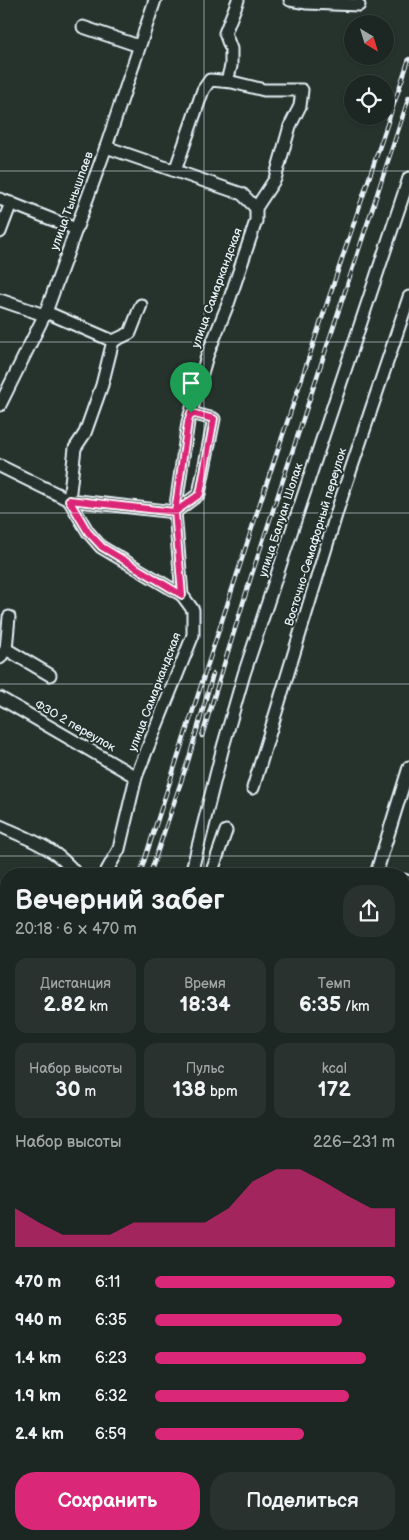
<!DOCTYPE html>
<html lang="ru">
<head>
<meta charset="utf-8">
<style>
  :root { --surface:#1c2622; --page:#29322f; --text:#f1f3f6; --muted:#a0a5a5; --line:#3a4340; --accent:#db2777 }
  body { margin:0; font-family:"Balsamiq Sans",sans-serif; background:var(--page); color:var(--text); height:100vh; display:flex; flex-direction:column; font-size:19px; white-space:nowrap }
  * { box-sizing:border-box; margin:0 }
  p { font-size:16px; color:var(--muted) }
  .icon { flex:none; width:28px; height:28px; fill:none; stroke:currentColor; stroke-width:2; stroke-linecap:round; stroke-linejoin:round }
  .map { position:relative; flex:1; overflow:hidden }
  .side { position:absolute; left:0px; top:868px; width:410px; height:672px; display:flex; flex-direction:column; background:var(--surface); border-radius:20px 20px 0 0; box-shadow:0 1px 4px #0004,0 0 0 1px var(--line) }
  .side>* { flex:none }
  .needle { width:32px; rotate:142deg }
  .tools { position:absolute; left:344px; top:15px; display:grid; gap:10px }
  .tools a { display:grid; place-items:center; width:50px; height:50px; border-radius:50%; background:var(--surface); box-shadow:0 1px 4px #0004,0 0 0 1px var(--line); font-size:25px }
  .pin { position:absolute; display:grid; place-items:center; width:42px; height:42px; color:#fff; margin:-51px -21px; border-radius:50% 50% 50% 0; rotate:-45deg; box-shadow:0 0 5px #0007 }
  .pin .icon { rotate:45deg }
  .round { display:grid; place-items:center; flex:none; width:52px; height:52px; border-radius:20px; background:var(--page) }
  .overview { display:flex; align-items:center; justify-content:space-between; height:85px; padding:0 15px }
  h1 { font-size:28px; font-weight:800; line-height:38px }
  .stats { display:grid; grid-template-columns:repeat(3,1fr); gap:8px; height:85px; padding:5px 15px }
  .stats div { display:grid; align-content:center; border-radius:12px; background:var(--page); text-align:center }
  .stats b { font-size:21px; font-weight:800 }
  .stats small { font-size:14px; font-weight:400 }
  .stats p { font-size:14px }
  .chart { height:140px; padding:10px 15px }
  .chart p { display:flex; justify-content:space-between }
  .chart svg { width:100%; height:90px; margin-top:5px; fill:var(--accent); opacity:.7 }
  .action { display:flex; gap:10px; margin-top:auto; padding:10px 15px }
  .action a { flex:1; height:58px; border-radius:20px; background:var(--accent); color:#fff; font-size:20px; font-weight:800; line-height:58px; text-align:center }
  .action a+a { background:var(--page); color:var(--text) }
  ul { padding:0 15px; list-style:none; font-size:16px }
  li { display:grid; grid-template-columns:80px 60px 1fr; align-items:center; height:38px }
  li i { height:12px; border-radius:6px; background:var(--accent) }
  .map>svg:first-child { display:block }
  .lines { fill:none; stroke-linecap:round; stroke-linejoin:round }
  .minor-casing { stroke:#e8f1f8; stroke-width:15 }
  .major-casing { stroke:#e8f1f8; stroke-width:18 }
  .minor { stroke:#26332d; stroke-width:11 }
  .major { stroke:#26332d; stroke-width:14 }
  .rail-casing { stroke:#e8f1f8; stroke-width:4.5 }
  .rail { stroke:#26332d; stroke-width:2.5; stroke-dasharray:8; stroke-linecap:butt }
  .route-casing { stroke:#fff; stroke-width:10 }
  .route { stroke:#db2777; stroke-width:6 }
  .grid { fill:none; stroke:#e8f1f8; stroke-width:1; stroke-opacity:0.55 }
  .labels { text-anchor:middle; dominant-baseline:central; stroke-width:4; stroke-linejoin:round; paint-order:stroke }
  .street-label { font-size:12px; fill:#e8f1f8; stroke:#26332d }
</style>
</head>
<body>
<div class="map">
<svg width="409" height="1540" viewBox="0 0 409 1540">
  <rect width="100%" height="100%" fill="#26332d"/>
  <filter id="ink" filterUnits="userSpaceOnUse"><feTurbulence type="fractalNoise" baseFrequency=".02" numOctaves="2"/><feDisplacementMap in="SourceGraphic" scale="10" xChannelSelector="R" yChannelSelector="G"/><feConvolveMatrix kernelMatrix="1 2 1 2 8 2 1 2 1" color-interpolation-filters="sRGB"/></filter>
  <g filter="url(#ink)">
    <g class="lines">
      <defs>
        <g id="minor">
          <path d="M 290,0 L 307,3 L 359,5"/>
          <path d="M 83,27 L 139,46"/>
          <path d="M 227,81 L 231,66 L 231,49 L 225,33 L 238,0"/>
          <path d="M 106,147 L 242,194 L 256,208"/>
          <path d="M 0,199 L 76,229"/>
          <path d="M 0,232 L 11,203"/>
          <path d="M 0,300 L 44,315"/>
          <path d="M 46,312 L 113,341 L 130,333 L 141,305"/>
          <path d="M 113,341 L 102,385 L 85,433 L 75,448 L 69,500 L 88,532 L 101,547 L 182,595"/>
          <path d="M 0,405 L 46,312 L 106,147 L 155,0"/>
          <path d="M 0,466 L 69,500 L 175,512 L 199,494 L 214,419 L 191,413"/>
          <path d="M 6,649 L 50,675"/>
          <path d="M 0,658 L 6,649 L 9,617"/>
          <path d="M 0,698 L 136,777"/>
          <path d="M 253,788 L 339,505 L 409,297"/>
          <path d="M 0,826 C 27,838 58,849 76,874"/>
          <path d="M 105,874 L 119,849 L 136,777 L 193,635 L 193,610 L 182,595 L 175,512 L 188,422 L 207,356 L 228,304 L 256,221 L 256,208 L 275,179 L 290,126 L 300,106 L 302,90 L 264,90 L 232,82 L 210,80 L 203,90 L 175,171"/>
          <path d="M 191,874 L 223,747 L 244,674 L 409,178"/>
          <path d="M 211,874 L 226,831"/>
          <path d="M 376,874 L 409,767"/>
          <path d="M 404,880 L 409,882"/>
          <path d="M 404,1064 L 409,1052"/>
          <path d="M 0,1089 L 6,1082"/>
          <path d="M 0,1254 L 6,1236"/>
          <path d="M 404,1358 L 409,1360"/>
          <path d="M 404,1493 L 409,1495"/>
          <path d="M 214,1534 L 222,1540"/>
        </g>
        <g id="major">
          <path d="M 404,1010 L 409,1012"/>
          <path d="M 0,1536 L 6,1491"/>
        </g>
      </defs>
      <use href="#minor" class="minor-casing"/>
      <use href="#major" class="major-casing"/>
      <use href="#minor" class="minor"/>
      <use href="#major" class="major"/>
      <defs>
        <g id="rail">
          <path d="M 202,736 L 251,577 L 409,97"/>
          <path d="M 140,874 L 262,497 L 409,59"/>
          <path d="M 150,874 L 189,758 L 213,674"/>
          <path d="M 0,1302 L 6,1283"/>
          <path d="M 0,1325 L 6,1306"/>
          <path d="M 0,1345 L 6,1326"/>
        </g>
      </defs>
      <use href="#rail" class="rail-casing"/>
      <use href="#rail" class="rail"/>
    </g>
  </g>
  <g class="lines" filter="url(#ink)">
    <defs>
      <path id="route" d="M 191,413 L 188,422 L 175,512 L 182,595 L 102,547 L 88,532 L 69,500 L 175,512 L 200,494 L 214,419 L 191,413"/>
    </defs>
    <use href="#route" class="route-casing"/>
    <use href="#route" class="route"/>
  </g>
  <path class="grid" d="M 204,0 L 204,874M 0,171 L 409,171M 0,342 L 409,342M 0,513 L 409,513M 0,684 L 409,684M 0,856 L 409,856M 0,1027 L 6,1027M 404,1027 L 409,1027M 0,1198 L 6,1198M 404,1198 L 409,1198M 0,1369 L 6,1369M 404,1369 L 409,1369M 204,1534 L 204,1540"/>
  <g class="labels">
    <g class="street-label">
      <text transform="translate(72 201) rotate(-70)">улица Тынышпаев</text>
      <text transform="translate(217 288) rotate(-70)">улица Самаркандская</text>
      <text transform="translate(281 520) rotate(-72)">улица Балуан Шолак</text>
      <text transform="translate(316 537) rotate(-73)">Восточно-Семафорный переулок</text>
      <text transform="translate(155 692) rotate(-69)">улица Самаркандская</text>
      <text transform="translate(75 726) rotate(30)">ФЗО 2 переулок</text>
    </g>
  </g>
</svg>
<div class="tools">
<a><svg class="needle" viewBox="-14 -14 28 28"><path d="M0-13l5 13h-10z" fill="#e53935"/><path d="M0 13l5-13h-10z" fill="#a0a5a5"/></svg></a>
<a><svg class="icon" aria-label="locate" viewBox="0 0 24 24"><circle cx="12" cy="12" r="6"/><path d="M12 2v4M12 18v4M2 12h4M18 12h4"/></svg></a>
</div>
<div class="pin" style="left:191px;top:413px;background:#1e9e55"><svg class="icon" aria-label="arrive" viewBox="0 0 24 24"><path d="M6 21V4h12l-3 4 3 4H6"/></svg></div>
<section class="side">
<div class="overview"><div><h1>Вечерний забег</h1><p>20:18 · 6 × 470 m</p></div><a class="round"><svg class="icon" aria-label="share" viewBox="0 0 24 24"><path d="M12 15V3M7 8l5-5 5 5M5 13v7h14v-7"/></svg></a></div>
<div class="stats">
<div><p>Дистанция</p><b>2.82<small> km</small></b></div>
<div><p>Время</p><b>18:34</b></div>
<div><p>Темп</p><b>6:35<small> /km</small></b></div>
</div>
<div class="stats">
<div><p>Набор высоты</p><b>30<small> m</small></b></div>
<div><p>Пульс</p><b>138<small> bpm</small></b></div>
<div><p>kcal</p><b>172</b></div>
</div>
<div class="chart"><p><span>Набор высоты</span>226–231 m</p>
<svg viewBox="0 0 160 44" preserveAspectRatio="none"><path d="M0 44V25L10 32L20 38L30 38L40 38L50 32L60 32L70 32L80 32L90 25L100 12L110 6L120 6L130 12L140 19L150 25L160 25V44z"/></svg>
</div>
<ul>
<li><b>470 m</b>6:11<i style="width:100%"></i></li>
<li><b>940 m</b>6:35<i style="width:78%"></i></li>
<li><b>1.4 km</b>6:23<i style="width:88%"></i></li>
<li><b>1.9 km</b>6:32<i style="width:81%"></i></li>
<li><b>2.4 km</b>6:59<i style="width:62%"></i></li>
</ul>
<div class="action"><a>Сохранить</a><a>Поделиться</a></div>
</section>
</div>
</body>
</html>
